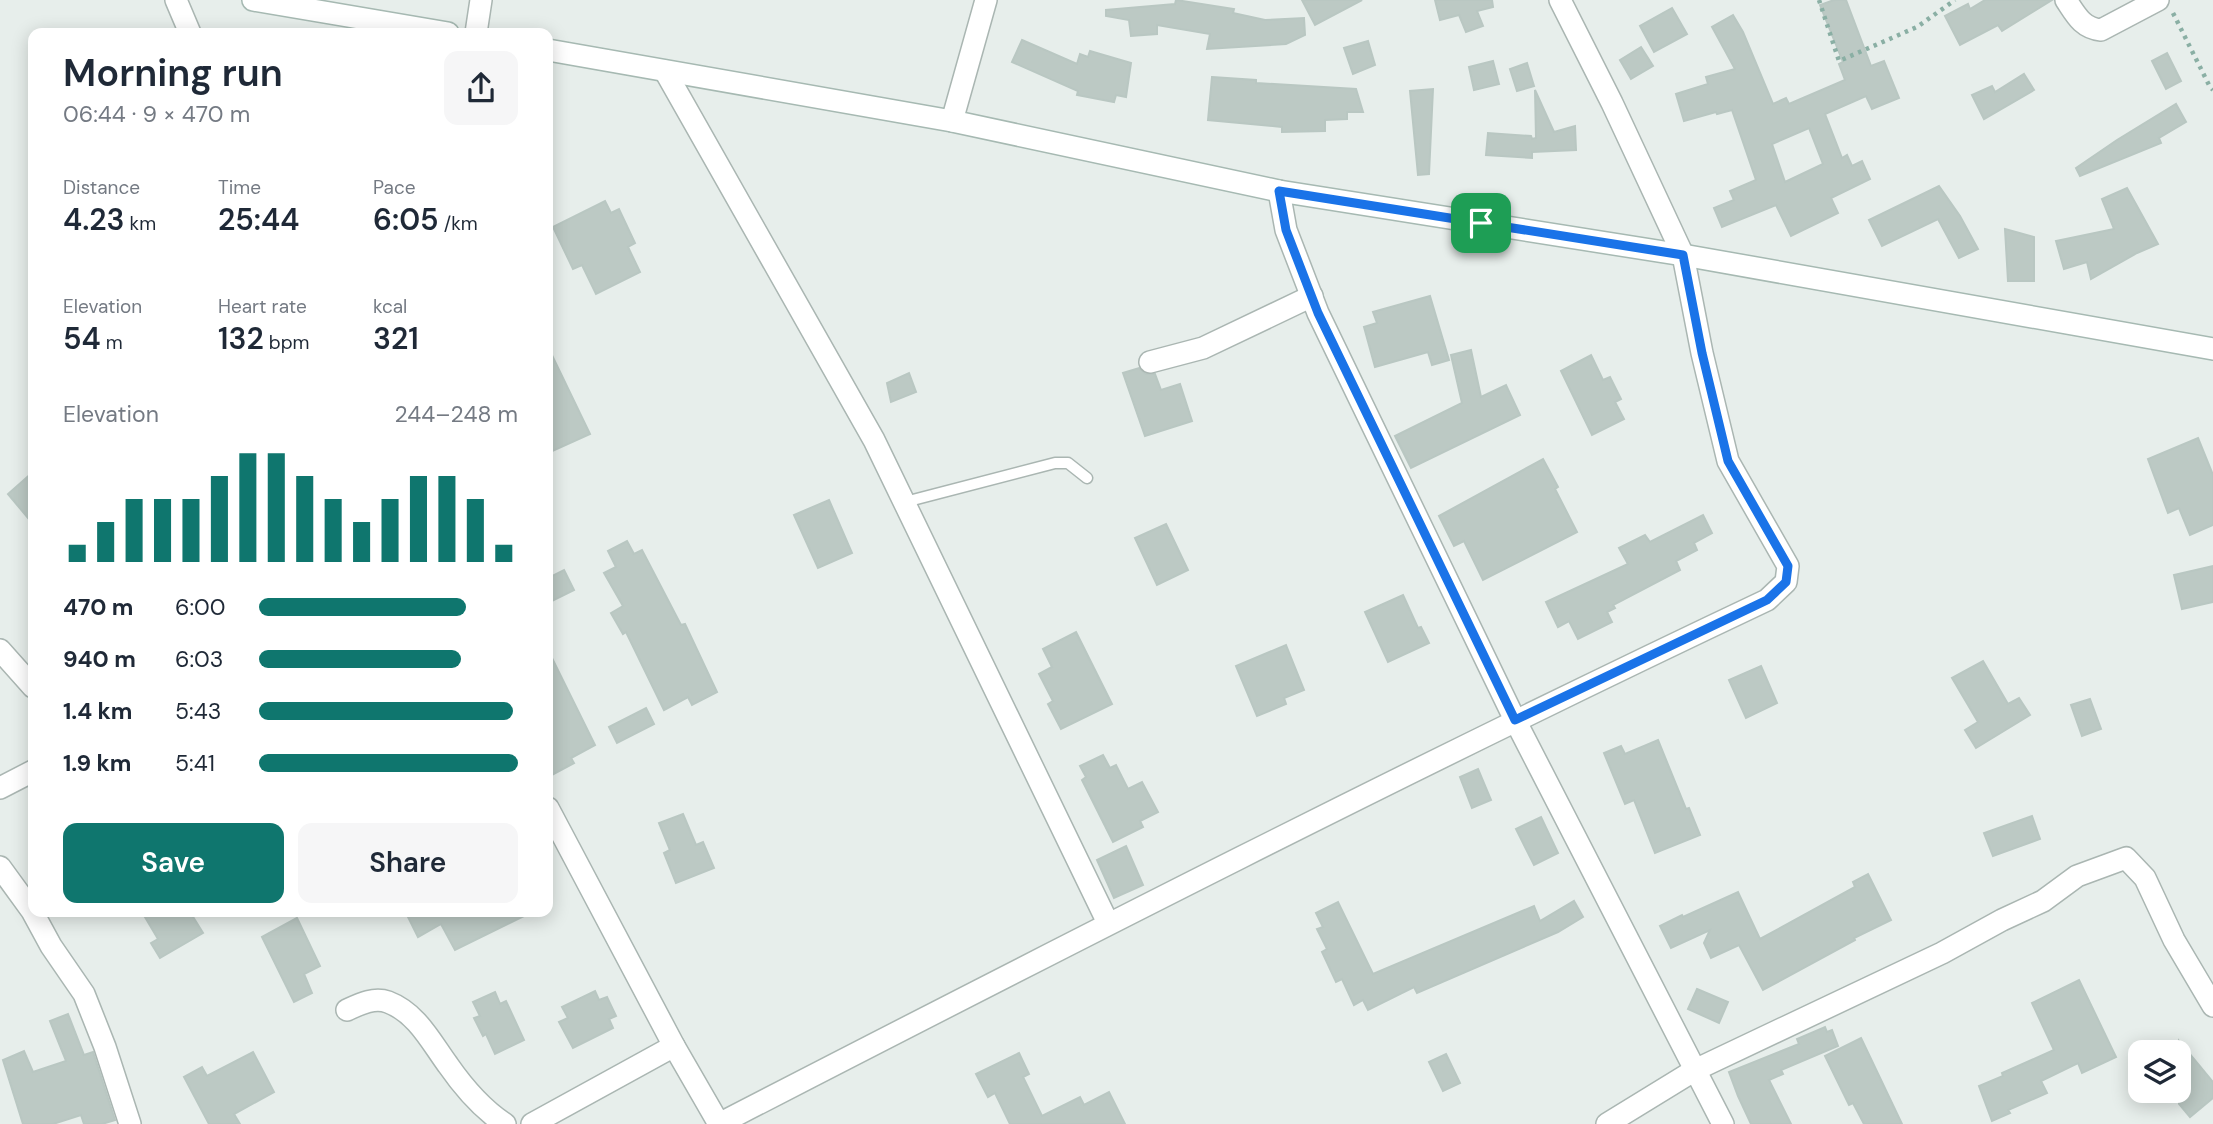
<!DOCTYPE html>
<html lang="en">
<head>
<meta charset="utf-8">
<style>
  :root { --surface:#fff; --page:#f6f6f7; --text:#1f2937; --muted:#747a83; --accent:#0f766e }
  body { margin:0; font-family:"DM Sans",sans-serif; background:var(--page); color:var(--text); height:100vh; display:flex; flex-direction:column; font-size:26px; white-space:nowrap }
  * { box-sizing:border-box; margin:0 }
  p { font-size:23px; color:var(--muted) }
  .icon { flex:none; width:38px; height:38px; fill:none; stroke:currentColor; stroke-width:2; stroke-linecap:round; stroke-linejoin:round }
  .map { position:relative; flex:1; overflow:hidden }
  .panel { position:absolute; left:28px; top:28px; width:525px; height:889px; display:flex; flex-direction:column; background:var(--surface); border-radius:14px; box-shadow:0 4px 18px #0003 }
  .panel>* { flex:none }
  .fabs { position:absolute; left:2128px; top:1040px; display:grid; gap:14px }
  .fabs a { display:grid; place-items:center; width:63px; height:63px; border-radius:14px; background:var(--surface); box-shadow:0 4px 18px #0003; font-size:35px }
  .pin { position:absolute; display:grid; place-items:center; width:60px; height:60px; color:#fff; margin:-30px; border-radius:14px; box-shadow:0 4px 10px #0006 }
  .round { display:grid; place-items:center; flex:none; width:74px; height:74px; border-radius:14px; background:var(--page) }
  .summary { display:flex; align-items:center; justify-content:space-between; height:119px; padding:0 35px }
  h1 { font-size:38px; font-weight:600; line-height:52px }
  .figures { display:grid; grid-template-columns:repeat(3,1fr); gap:10px; height:119px; padding:7px 35px }
  .figures div { display:grid; align-content:center }
  .figures b { font-size:30px; font-weight:600 }
  .figures small { font-size:19px; font-weight:400 }
  .figures p { font-size:19px }
  .chart { height:196px; padding:14px 35px }
  .chart p { display:flex; justify-content:space-between }
  .chart svg { width:100%; height:126px; margin-top:7px; stroke:var(--accent); stroke-width:6 }
  .primary-button { display:flex; gap:14px; margin-top:auto; padding:14px 35px }
  .primary-button a { flex:1; height:80px; border-radius:14px; background:var(--accent); color:#fff; font-size:28px; font-weight:600; line-height:80px; text-align:center }
  .primary-button a+a { background:var(--page); color:var(--text) }
  ul { padding:0 35px; list-style:none; font-size:23px }
  li { display:grid; grid-template-columns:112px 84px 1fr; align-items:center; height:52px }
  li i { height:18px; border-radius:9px; background:var(--accent) }
  .map>svg:first-child { display:block }
  .building { fill:#bcc9c4; stroke:#b9c7c2; stroke-width:2; fill-rule:evenodd }
  .lines { fill:none; stroke-linecap:round; stroke-linejoin:round }
  .lane-casing { stroke:#aab6b2; stroke-width:13 }
  .street-casing { stroke:#aab6b2; stroke-width:24 }
  .secondary-casing { stroke:#a6b9b2; stroke-width:24 }
  .path { stroke:#8aafa4; stroke-width:4.5; stroke-dasharray:3.5 5; stroke-linecap:butt }
  .lane { stroke:#fff; stroke-width:10 }
  .street { stroke:#fff; stroke-width:21 }
  .secondary { stroke:#fff; stroke-width:21 }
  .route-casing { stroke:#fff; stroke-width:14 }
  .route { stroke:#1a73e8; stroke-width:9 }
</style>
</head>
<body>
<div class="map">
<svg width="2213" height="1124" viewBox="0 0 2213 1124">
  <rect width="100%" height="100%" fill="#e7eeeb"/>
  <g class="building">
    <path d="M 1176,0 L 1234,9 L 1233,13 L 1265,20 L 1304,18 L 1305,35 L 1286,44 L 1207,49 L 1210,34 L 1157,25 L 1157,34 L 1131,36 L 1129,20 L 1106,16 L 1106,10 L 1175,4 Z"/>
    <path d="M 1302,0 L 1362,0 L 1315,25 Z"/>
    <path d="M 1435,0 L 1492,0 L 1493,7 L 1477,11 L 1483,26 L 1466,32 L 1459,15 L 1440,20 Z"/>
    <path d="M 1834,0 L 1846,0 L 1871,66 L 1884,61 L 1899,98 L 1872,109 L 1866,96 L 1825,114 L 1842,158 L 1847,155 L 1852,166 L 1862,161 L 1870,179 L 1831,198 L 1838,213 L 1791,236 L 1776,205 L 1722,227 L 1714,208 L 1734,200 L 1730,191 L 1756,180 L 1732,110 L 1717,114 L 1716,112 L 1684,121 L 1676,94 L 1708,84 L 1706,77 L 1735,69 L 1712,27 L 1733,15 L 1743,32 L 1773,104 L 1786,98 L 1789,104 L 1845,80 L 1839,64 L 1843,62 L 1820,5 ZM 1809,128 L 1823,164 L 1785,182 L 1772,144 Z"/>
    <path d="M 1985,0 L 2052,0 L 2002,31 L 1998,25 L 1960,45 L 1945,16 L 1968,4 L 1970,9 Z"/>
    <path d="M 1672,8 L 1687,34 L 1654,52 L 1640,26 Z"/>
    <path d="M 1022,40 L 1077,64 L 1080,54 L 1088,57 L 1090,51 L 1131,63 L 1126,97 L 1116,95 L 1114,102 L 1077,95 L 1078,91 L 1012,62 Z"/>
    <path d="M 1368,41 L 1375,65 L 1353,74 L 1344,48 Z"/>
    <path d="M 1641,47 L 1653,66 L 1631,79 L 1620,60 Z"/>
    <path d="M 2167,53 L 2181,81 L 2166,89 L 2152,61 Z"/>
    <path d="M 1493,61 L 1499,84 L 1474,90 L 1469,67 Z"/>
    <path d="M 1527,63 L 1534,86 L 1517,91 L 1510,69 Z"/>
    <path d="M 2024,74 L 2034,90 L 1984,119 L 1972,95 L 1992,86 L 1995,92 Z"/>
    <path d="M 1212,77 L 1256,80 L 1256,83 L 1356,89 L 1363,112 L 1347,112 L 1347,119 L 1325,120 L 1325,131 L 1282,132 L 1282,127 L 1208,120 Z"/>
    <path d="M 1433,89 L 1429,174 L 1418,175 L 1410,91 Z"/>
    <path d="M 1535,90 L 1554,132 L 1575,126 L 1576,150 L 1532,152 L 1532,158 L 1486,155 L 1488,133 L 1531,136 L 1532,139 L 1536,138 Z"/>
    <path d="M 2176,104 L 2186,122 L 2159,138 L 2161,143 L 2080,176 L 2076,168 L 2117,140 Z"/>
    <path d="M 1939,186 L 1960,216 L 1978,249 L 1959,258 L 1938,219 L 1882,246 L 1869,220 Z"/>
    <path d="M 2127,188 L 2158,244 L 2137,253 L 2091,279 L 2087,262 L 2064,269 L 2056,241 L 2114,229 L 2102,199 Z"/>
    <path d="M 605,201 L 611,213 L 619,209 L 635,243 L 628,247 L 640,272 L 596,294 L 582,265 L 573,269 L 553,227 Z"/>
    <path d="M 2005,229 L 2034,237 L 2034,281 L 2008,281 Z"/>
    <path d="M 1430,296 L 1449,360 L 1432,365 L 1428,352 L 1375,367 L 1364,327 L 1377,323 L 1373,312 Z"/>
    <path d="M 548,347 L 590,434 L 548,453 Z"/>
    <path d="M 1471,350 L 1481,397 L 1506,385 L 1520,415 L 1411,468 L 1395,436 L 1462,403 L 1451,355 Z"/>
    <path d="M 1591,355 L 1603,380 L 1610,377 L 1621,399 L 1615,402 L 1624,419 L 1592,435 L 1561,371 Z"/>
    <path d="M 1139,368 L 1146,374 L 1155,374 L 1161,390 L 1180,384 L 1192,421 L 1145,436 L 1123,373 Z"/>
    <path d="M 909,373 L 916,392 L 891,402 L 887,383 Z"/>
    <path d="M 2198,438 L 2213,475 L 2213,525 L 2190,535 L 2179,508 L 2168,513 L 2148,459 Z"/>
    <path d="M 1543,459 L 1558,487 L 1555,489 L 1577,532 L 1483,580 L 1464,541 L 1454,546 L 1439,516 Z"/>
    <path d="M 33,472 L 33,524 L 8,494 Z"/>
    <path d="M 829,500 L 852,553 L 818,568 L 794,515 Z"/>
    <path d="M 1703,515 L 1712,533 L 1694,543 L 1697,550 L 1676,561 L 1680,570 L 1613,605 L 1615,608 L 1607,612 L 1612,622 L 1578,639 L 1569,621 L 1558,627 L 1546,602 L 1628,564 L 1619,548 L 1645,535 L 1650,542 Z"/>
    <path d="M 1166,524 L 1188,570 L 1157,585 L 1135,538 Z"/>
    <path d="M 627,541 L 634,554 L 642,550 L 681,625 L 685,624 L 717,692 L 692,705 L 688,697 L 664,710 L 626,632 L 623,634 L 611,613 L 623,606 L 604,573 L 616,567 L 608,551 Z"/>
    <path d="M 2213,566 L 2213,602 L 2182,609 L 2174,575 Z"/>
    <path d="M 564,570 L 574,590 L 548,603 L 548,578 Z"/>
    <path d="M 1403,595 L 1418,628 L 1421,627 L 1429,643 L 1388,662 L 1365,612 Z"/>
    <path d="M 1076,632 L 1112,704 L 1061,729 L 1048,704 L 1053,701 L 1039,674 L 1052,667 L 1043,649 Z"/>
    <path d="M 1286,645 L 1304,690 L 1284,698 L 1286,704 L 1257,716 L 1236,666 Z"/>
    <path d="M 548,650 L 595,745 L 571,758 L 574,763 L 548,777 Z"/>
    <path d="M 1983,661 L 2008,704 L 2019,698 L 2030,715 L 1976,748 L 1965,730 L 1978,722 L 1952,678 Z"/>
    <path d="M 1761,666 L 1777,703 L 1746,718 L 1729,680 Z"/>
    <path d="M 2090,699 L 2101,729 L 2082,736 L 2071,705 Z"/>
    <path d="M 646,708 L 654,724 L 617,743 L 609,727 Z"/>
    <path d="M 1658,740 L 1686,809 L 1689,808 L 1700,835 L 1655,853 L 1634,800 L 1625,804 L 1604,753 L 1621,746 L 1625,754 Z"/>
    <path d="M 1103,755 L 1110,768 L 1116,765 L 1128,789 L 1142,782 L 1158,812 L 1140,821 L 1143,827 L 1113,842 L 1082,780 L 1086,777 L 1080,766 Z"/>
    <path d="M 1478,769 L 1491,800 L 1472,808 L 1460,777 Z"/>
    <path d="M 683,814 L 696,845 L 703,842 L 714,868 L 676,883 L 664,853 L 670,850 L 659,823 Z"/>
    <path d="M 2032,816 L 2040,839 L 1993,856 L 1984,833 Z"/>
    <path d="M 1541,817 L 1558,853 L 1534,865 L 1516,829 Z"/>
    <path d="M 1126,846 L 1143,885 L 1114,898 L 1097,860 Z"/>
    <path d="M 1868,874 L 1891,920 L 1854,938 L 1855,940 L 1763,990 L 1739,945 L 1711,958 L 1704,943 L 1710,930 L 1671,948 L 1660,926 L 1682,915 L 1683,917 L 1738,892 L 1760,939 L 1855,887 L 1853,882 Z"/>
    <path d="M 1574,901 L 1583,917 L 1558,932 L 1417,993 L 1414,987 L 1368,1010 L 1363,1000 L 1354,1005 L 1342,979 L 1336,982 L 1322,952 L 1327,949 L 1317,929 L 1323,927 L 1316,913 L 1338,902 L 1373,974 L 1534,906 L 1540,921 Z"/>
    <path d="M 142,912 L 190,912 L 203,933 L 160,958 L 151,943 L 158,939 Z"/>
    <path d="M 417,912 L 532,912 L 455,950 L 441,924 L 418,937 L 408,917 Z"/>
    <path d="M 297,918 L 320,966 L 304,974 L 312,993 L 294,1002 L 262,937 Z"/>
    <path d="M 2079,980 L 2116,1057 L 2082,1073 L 2078,1063 L 2041,1081 L 2047,1093 L 2008,1110 L 2010,1113 L 1992,1121 L 1979,1086 L 2003,1076 L 2002,1073 L 2054,1050 L 2032,1003 Z"/>
    <path d="M 1697,989 L 1728,1002 L 1719,1023 L 1688,1009 Z"/>
    <path d="M 595,991 L 599,1000 L 607,997 L 616,1016 L 609,1019 L 613,1028 L 573,1048 L 559,1022 L 568,1018 L 562,1007 Z"/>
    <path d="M 495,992 L 500,1004 L 506,1001 L 524,1040 L 495,1054 L 486,1034 L 483,1036 L 474,1018 L 480,1016 L 473,1002 Z"/>
    <path d="M 68,1014 L 84,1055 L 93,1052 L 115,1120 L 102,1124 L 84,1124 L 81,1115 L 53,1124 L 23,1124 L 3,1060 L 24,1051 L 33,1072 L 66,1061 L 50,1021 Z"/>
    <path d="M 1825,1027 L 1827,1032 L 1832,1030 L 1838,1046 L 1781,1070 L 1783,1074 L 1769,1080 L 1791,1124 L 1751,1124 L 1738,1096 L 1729,1072 L 1799,1044 L 1797,1039 Z"/>
    <path d="M 1861,1038 L 1902,1124 L 1864,1124 L 1853,1103 L 1849,1105 L 1825,1056 Z"/>
    <path d="M 2179,1041 L 2213,1082 L 2213,1098 L 2190,1117 L 2179,1104 Z"/>
    <path d="M 253,1052 L 274,1092 L 234,1114 L 240,1124 L 209,1124 L 184,1077 L 202,1067 L 207,1076 Z"/>
    <path d="M 1019,1053 L 1029,1074 L 1023,1077 L 1042,1116 L 1080,1097 L 1084,1105 L 1109,1092 L 1125,1124 L 1010,1124 L 995,1093 L 988,1097 L 976,1074 Z"/>
    <path d="M 1446,1054 L 1460,1083 L 1443,1091 L 1429,1062 Z"/>
  </g>
  <g class="lines">
    <defs>
      <path id="lane" d="M 905,502 L 1055,463 L 1068,463 L 1087,478"/>
      <g id="street">
        <path d="M 176,0 L 190,33"/>
        <path d="M 2066,0 C 2076,15 2082,28 2101,30 L 2158,0"/>
        <path d="M 476,33 L 481,0"/>
        <path d="M 665,71 L 874,440 L 1108,923"/>
        <path d="M 952,121 L 986,0"/>
        <path d="M 1279,191 L 1286,230 L 1318,313 L 1515,720 L 1723,1124"/>
        <path d="M 1150,362 L 1203,348 L 1312,296"/>
        <path d="M 0,650 L 33,687"/>
        <path d="M 0,788 L 33,771"/>
        <path d="M 548,808 L 674,1046 L 719,1124"/>
        <path d="M 0,867 L 32,911 L 51,946 L 84,994 L 105,1047 L 130,1124"/>
        <path d="M 347,1010 C 360,1004 374,997 388,1002 C 417,1013 431,1042 448,1065 C 464,1088 482,1109 505,1124"/>
        <path d="M 532,1124 L 674,1046"/>
        <path d="M 719,1124 C 1066,945 1414,767 1767,600 L 1786,582 L 1788,566 L 1728,461 L 1702,353 L 1683,255 L 1612,103 L 1560,0"/>
        <path d="M 1607,1124 L 1695,1070 L 1942,953 L 2002,920 L 2043,901 L 2077,876 L 2126,858 L 2145,878 L 2174,940 L 2213,1006"/>
      </g>
      <g id="secondary">
        <path d="M 253,0 L 448,33"/>
        <path d="M 548,50 L 952,121 L 1279,191 L 1683,255 L 2213,349"/>
      </g>
    </defs>
    <use href="#lane" class="lane-casing"/>
    <use href="#street" class="street-casing"/>
    <use href="#secondary" class="secondary-casing"/>
    <g class="path">
      <path d="M 1819,0 L 1839,61 L 1917,27 L 1955,0"/>
      <path d="M 2173,13 L 2209,85 L 2213,90"/>
    </g>
    <use href="#lane" class="lane"/>
    <use href="#street" class="street"/>
    <use href="#secondary" class="secondary"/>
  </g>
  <g class="lines">
    <defs>
      <path id="route" d="M 1279,191 L 1683,255 L 1702,353 L 1728,461 L 1788,566 L 1786,582 L 1767,600 L 1515,720 L 1318,313 L 1286,230 Z"/>
    </defs>
    <use href="#route" class="route-casing"/>
    <use href="#route" class="route"/>
  </g>
</svg>
<div class="fabs">
<a><svg class="icon" aria-label="layers" viewBox="0 0 24 24"><path d="M12 4l9 5-9 5-9-5zM3 14l9 5 9-5"/></svg></a>
</div>
<div class="pin" style="left:1481px;top:223px;background:#1e9e55"><svg class="icon" aria-label="arrive" viewBox="0 0 24 24"><path d="M6 21V4h12l-3 4 3 4H6"/></svg></div>
<section class="panel">
<div class="summary"><div><h1>Morning run</h1><p>06:44 · 9 × 470 m</p></div><a class="round"><svg class="icon" aria-label="share" viewBox="0 0 24 24"><path d="M12 15V3M7 8l5-5 5 5M5 13v7h14v-7"/></svg></a></div>
<div class="figures">
<div><p>Distance</p><b>4.23<small> km</small></b></div>
<div><p>Time</p><b>25:44</b></div>
<div><p>Pace</p><b>6:05<small> /km</small></b></div>
</div>
<div class="figures">
<div><p>Elevation</p><b>54<small> m</small></b></div>
<div><p>Heart rate</p><b>132<small> bpm</small></b></div>
<div><p>kcal</p><b>321</b></div>
</div>
<div class="chart"><p><span>Elevation</span>244–248 m</p>
<svg viewBox="0 0 160 44" preserveAspectRatio="none"><path d="M5 44V38M15 44V30M25 44V22M35 44V22M45 44V22M55 44V14M65 44V6M75 44V6M85 44V14M95 44V22M105 44V30M115 44V22M125 44V14M135 44V14M145 44V22M155 44V38"/></svg>
</div>
<ul>
<li><b>470 m</b>6:00<i style="width:80%"></i></li>
<li><b>940 m</b>6:03<i style="width:78%"></i></li>
<li><b>1.4 km</b>5:43<i style="width:98%"></i></li>
<li><b>1.9 km</b>5:41<i style="width:100%"></i></li>
</ul>
<div class="primary-button"><a>Save</a><a>Share</a></div>
</section>
</div>
</body>
</html>
